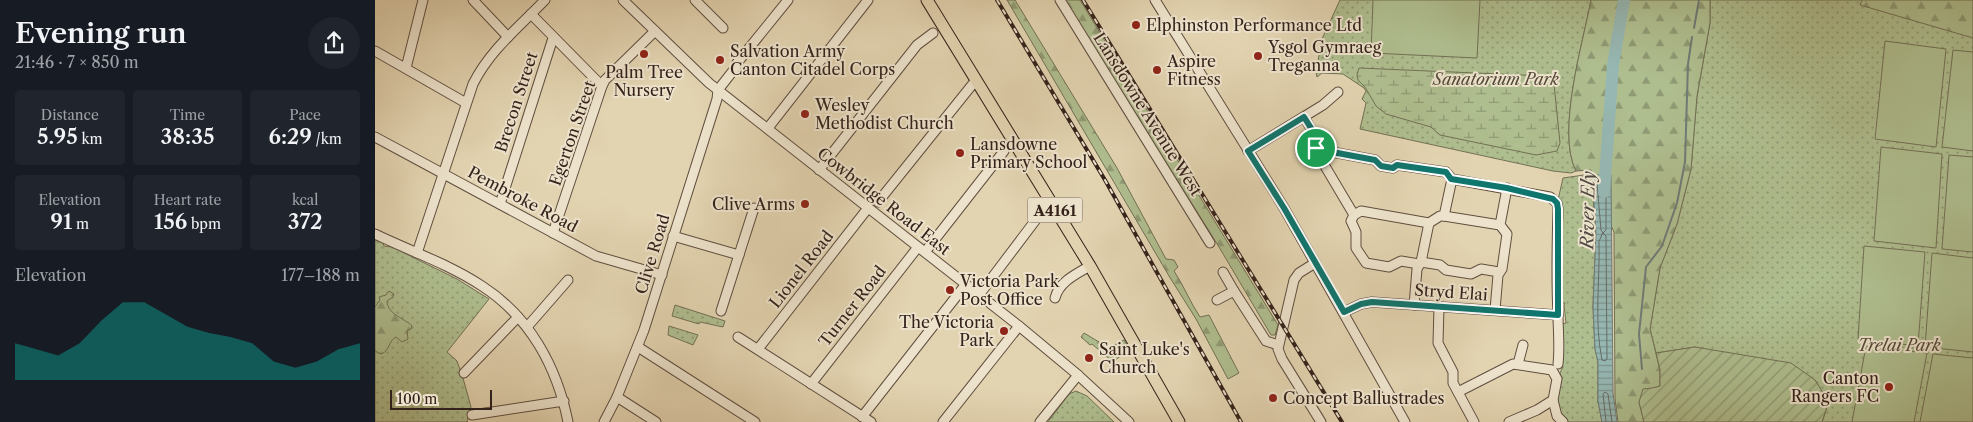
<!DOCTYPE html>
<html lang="en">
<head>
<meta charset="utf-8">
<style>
  :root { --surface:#171b24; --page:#20242c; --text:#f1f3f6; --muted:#9ea1a6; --accent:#0f766e }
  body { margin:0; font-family:"Libre Caslon Text",serif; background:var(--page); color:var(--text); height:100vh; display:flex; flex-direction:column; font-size:19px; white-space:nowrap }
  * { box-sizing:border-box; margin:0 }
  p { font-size:16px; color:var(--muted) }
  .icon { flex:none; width:28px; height:28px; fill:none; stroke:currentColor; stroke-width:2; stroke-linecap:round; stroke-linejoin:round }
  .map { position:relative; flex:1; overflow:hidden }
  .panel { display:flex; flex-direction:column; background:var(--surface); width:375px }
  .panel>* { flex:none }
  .scale { position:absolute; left:15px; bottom:12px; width:102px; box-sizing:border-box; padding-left:5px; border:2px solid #35221b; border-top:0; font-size:14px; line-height:18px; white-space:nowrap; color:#35221b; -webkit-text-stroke:4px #ede3cc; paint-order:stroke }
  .pin { position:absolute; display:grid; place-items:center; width:42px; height:42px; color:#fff; margin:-21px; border:2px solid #fff; border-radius:50%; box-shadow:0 1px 5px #0007 }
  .round { display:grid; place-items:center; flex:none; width:52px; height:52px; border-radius:26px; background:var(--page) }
  .summary { display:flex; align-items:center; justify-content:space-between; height:85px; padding:0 15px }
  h1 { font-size:28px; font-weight:600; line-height:38px }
  .stats { display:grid; grid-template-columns:repeat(3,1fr); gap:8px; height:85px; padding:5px 15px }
  .stats div { display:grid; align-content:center; border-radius:5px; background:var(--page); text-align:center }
  .stats b { font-size:21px; font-weight:600 }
  .stats small { font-size:14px; font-weight:400 }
  .stats p { font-size:14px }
  .chart { height:140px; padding:10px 15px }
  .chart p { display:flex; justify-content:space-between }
  .chart svg { width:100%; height:90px; margin-top:5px; fill:var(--accent); opacity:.7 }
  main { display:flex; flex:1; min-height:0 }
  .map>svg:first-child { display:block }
  .grass { fill:url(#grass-dots); stroke:#727055 }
  .forest { fill:url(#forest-firs); stroke:#727055 }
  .wetland { fill:url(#wetland-marsh); stroke:#727055 }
  .garden { fill:url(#garden-furrows); stroke:#727055 }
  .pitch { fill:#afbe8f; stroke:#727055 }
  .water { fill:url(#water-rules); stroke:#6f7b76 }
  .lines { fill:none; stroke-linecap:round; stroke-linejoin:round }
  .shore { stroke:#666c66; stroke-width:1 }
  .stream { stroke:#6f7b76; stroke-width:2 }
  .river { stroke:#96b7b2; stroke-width:12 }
  .minor-casing { stroke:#604e40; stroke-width:11 }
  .major-casing { stroke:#35221b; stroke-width:13 }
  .minor { stroke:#ede3cc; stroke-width:9 }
  .major { stroke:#e3d4b1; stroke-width:11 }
  .rail-casing { stroke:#35221b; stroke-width:4 }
  .rail { stroke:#ede3cc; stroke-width:2; stroke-dasharray:5.5; stroke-linecap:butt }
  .route-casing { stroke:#fff; stroke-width:10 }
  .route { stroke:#0f766e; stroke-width:6 }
  .poi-dot { fill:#8f2418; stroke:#ede3cc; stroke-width:2 }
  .labels { text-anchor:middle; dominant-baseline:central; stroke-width:4; stroke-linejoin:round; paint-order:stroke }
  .shield { fill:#ede3cc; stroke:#6c5c50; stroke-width:1 }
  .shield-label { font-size:15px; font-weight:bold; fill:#35221b }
  .poi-label { font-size:16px; fill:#35221b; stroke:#ede3cc; text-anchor:start }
  .park-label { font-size:16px; font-style:italic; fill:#544938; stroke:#ede3cc }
  .street-label { font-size:16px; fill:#35221b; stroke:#ede3cc }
  .water-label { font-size:18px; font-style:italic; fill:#4d4741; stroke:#ede3cc }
</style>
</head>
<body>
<main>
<section class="panel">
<div class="summary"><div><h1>Evening run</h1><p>21:46 · 7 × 850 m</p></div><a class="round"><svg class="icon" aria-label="share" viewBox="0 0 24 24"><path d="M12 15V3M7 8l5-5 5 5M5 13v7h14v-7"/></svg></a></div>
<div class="stats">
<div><p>Distance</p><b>5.95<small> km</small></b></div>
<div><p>Time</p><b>38:35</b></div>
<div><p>Pace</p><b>6:29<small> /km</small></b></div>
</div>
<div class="stats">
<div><p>Elevation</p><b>91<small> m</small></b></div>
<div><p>Heart rate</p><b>156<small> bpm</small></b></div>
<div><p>kcal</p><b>372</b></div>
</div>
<div class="chart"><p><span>Elevation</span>177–188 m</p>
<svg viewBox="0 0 160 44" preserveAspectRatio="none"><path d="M0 44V26L10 29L20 32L30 26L40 15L50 6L60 6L70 12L80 18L90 21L100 23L110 26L120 35L130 38L140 35L150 29L160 26V44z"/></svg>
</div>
</section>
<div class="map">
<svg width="1598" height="422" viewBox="0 0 1598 422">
  <defs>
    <pattern id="grass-dots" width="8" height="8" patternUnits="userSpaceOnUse" patternTransform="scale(1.25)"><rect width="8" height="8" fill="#afbe8f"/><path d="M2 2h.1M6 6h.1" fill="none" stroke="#8f9a74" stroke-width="1.8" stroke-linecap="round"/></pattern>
    <pattern id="forest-firs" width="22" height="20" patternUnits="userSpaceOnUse" patternTransform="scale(1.25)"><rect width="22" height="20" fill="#afbe8f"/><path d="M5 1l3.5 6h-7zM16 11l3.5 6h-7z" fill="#8f9a74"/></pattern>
    <pattern id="wetland-marsh" width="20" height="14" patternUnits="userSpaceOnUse" patternTransform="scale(1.25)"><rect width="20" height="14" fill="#afbe8f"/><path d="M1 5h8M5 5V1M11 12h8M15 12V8" fill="none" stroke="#8f9a74"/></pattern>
    <pattern id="garden-furrows" width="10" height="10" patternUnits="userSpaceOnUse" patternTransform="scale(1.25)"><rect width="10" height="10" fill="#afbe8f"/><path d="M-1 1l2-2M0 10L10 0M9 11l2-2" fill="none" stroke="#8f9a74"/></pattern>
    <pattern id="water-rules" width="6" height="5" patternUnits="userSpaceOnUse" patternTransform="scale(1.25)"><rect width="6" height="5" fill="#96b7b2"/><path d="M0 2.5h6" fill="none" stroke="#7b9490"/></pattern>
  </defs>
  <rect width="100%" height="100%" fill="#e3d4b1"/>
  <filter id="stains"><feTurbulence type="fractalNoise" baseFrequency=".004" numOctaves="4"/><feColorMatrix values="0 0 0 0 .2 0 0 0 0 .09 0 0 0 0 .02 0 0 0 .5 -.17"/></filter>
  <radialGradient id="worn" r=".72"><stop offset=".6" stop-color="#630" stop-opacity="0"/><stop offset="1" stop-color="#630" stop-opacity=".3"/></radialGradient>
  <g class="grass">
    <path d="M 965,0 L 1216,0 C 1208,43 1181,132 1201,171 L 1196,173 L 1178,171 L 985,129 L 991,103 L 987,99 L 991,91 L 989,88 L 968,74 L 947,73 L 942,77 L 941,72 L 947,39 Z"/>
    <path d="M 1335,0 L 1598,0 L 1598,422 L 1447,422 C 1456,398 1452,401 1440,380 L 1320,347 L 1281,353 L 1275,329 L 1285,268 L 1302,224 L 1316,169 L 1322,96 L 1335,23 Z"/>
    <path d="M 1216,174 L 1221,233 L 1218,306 L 1220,349 L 1223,362 L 1223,401 L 1227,422 L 1192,422 C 1177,409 1180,383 1188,366 L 1185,365 L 1187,324 L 1191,323 L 1189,305 L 1190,303 L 1186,303 L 1183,200 L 1188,178 Z"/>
    <path d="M 0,240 L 8,243 L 9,246 L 17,247 L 82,279 L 114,299 L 72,352 L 82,361 L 88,378 L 96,407 L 92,422 L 0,422 Z"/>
    <path d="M 300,305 L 350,321 L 348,327 L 325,322 L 324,324 L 297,316 Z"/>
    <path d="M 294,326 L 323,335 L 318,345 L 293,335 Z"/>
    <path d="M 709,333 L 734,348 L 749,340 L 754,349 L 738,362 L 717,344 L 715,345 L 706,337 Z"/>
    <path d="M 701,391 L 712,396 L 739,422 L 673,422 L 694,394 Z"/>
  </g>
  <g class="forest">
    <path d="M 632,0 L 640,0 L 742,168 L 791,259 L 799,260 L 803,267 L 799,271 C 809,286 815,302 825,317 L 834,315 L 864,373 L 853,379 L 821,319 L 794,276 Z"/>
    <path d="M 689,0 L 705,0 L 903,325 L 900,335 L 896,335 L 844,247 Z"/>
    <path d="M 1216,0 L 1335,0 L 1335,23 L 1322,96 L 1316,169 L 1302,224 L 1285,268 L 1275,329 L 1285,370 L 1285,386 L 1277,389 L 1264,402 L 1269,422 L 1243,422 L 1240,399 L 1239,232 L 1222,194 L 1216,170 L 1201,171 C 1181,132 1208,43 1216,0 Z"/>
    <path d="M 1487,0 L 1598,0 L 1598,38 L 1485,5 Z"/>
    <path d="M 14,291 L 19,294 L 18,297 L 12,301 C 12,314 29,318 37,326 L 36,329 L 32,331 L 33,339 L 27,342 L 21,337 C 13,341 15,351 6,354 L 0,351 L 0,307 L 5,300 L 4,297 L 11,295 Z"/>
  </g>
  <path class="wetland" d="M 984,68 L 1170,76 L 1179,84 L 1185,143 L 1182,151 L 1161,155 L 1065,135 L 1056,127 L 1011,114 L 1001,106 L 990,87 L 983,80 L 982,75 Z"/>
  <path class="garden" d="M 1320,347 L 1416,363 L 1440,380 L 1451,397 L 1453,404 L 1447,422 L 1269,422 L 1264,402 L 1268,389 L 1277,388 L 1285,386 L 1285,370 L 1281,353 Z"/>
  <g class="pitch">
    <path d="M 998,0 L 1105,0 L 1102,58 L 996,53 Z"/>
    <path d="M 1510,41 L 1571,49 L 1561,147 L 1500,139 Z"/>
    <path d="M 1578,50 L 1598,52 L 1598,151 L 1567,147 Z"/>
    <path d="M 1506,147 L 1567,154 L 1561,248 L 1499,241 Z"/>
    <path d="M 1574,155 L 1598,157 L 1598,252 L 1567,249 Z"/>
    <path d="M 1489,246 L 1550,252 L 1543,346 L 1483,339 Z"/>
    <path d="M 1557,253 L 1598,258 L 1598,352 L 1550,347 Z"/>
    <path d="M 1491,346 L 1552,353 L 1539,422 L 1477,422 Z"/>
    <path d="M 1558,354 L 1598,358 L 1598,422 L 1545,422 Z"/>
  </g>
  <path class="water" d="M 1217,175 L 1236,175 L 1238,393 L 1242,422 L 1227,422 L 1223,401 L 1223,362 L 1220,349 L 1218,306 L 1221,233 Z"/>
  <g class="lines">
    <g class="shore">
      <path d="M 1224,180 L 1229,180 L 1231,182 L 1231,230 L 1228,233 L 1226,230 L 1222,183 Z"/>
      <path d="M 1228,233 L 1231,236 L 1232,359 L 1230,361 L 1227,360 C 1219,321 1225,281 1224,242 Z"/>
      <path d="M 1231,422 L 1228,394 L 1230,392 L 1233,394 L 1237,422"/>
    </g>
    <g class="stream">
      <path d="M 1319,28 L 1324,0"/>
      <path d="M 1267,369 L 1264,334 L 1271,267 L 1287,246 L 1302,203 L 1310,162 L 1313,64 L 1317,37"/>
    </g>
    <path class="river" d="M 1229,192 L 1238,65 L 1249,0"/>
    <defs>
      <g id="minor">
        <path d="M 98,0 L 133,37"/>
        <path d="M 248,0 L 334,83 L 644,326 L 703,375 L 754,422"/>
        <path d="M 320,0 L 348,28"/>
        <path d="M 685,0 L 835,243"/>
        <path d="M 780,0 L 909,208 L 1030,422"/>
        <path d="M 156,14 L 227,86"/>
        <path d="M 0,51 L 91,103"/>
        <path d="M 31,68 L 48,0"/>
        <path d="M 929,117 L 941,137 L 941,151 L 979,215 L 976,221 L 981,232 L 981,248 L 991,263 L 1014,267 L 1026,261 L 1044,264"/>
        <path d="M 393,128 L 493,0"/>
        <path d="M 0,137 L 221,256 L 287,275"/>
        <path d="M 873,151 L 948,105 L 963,92"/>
        <path d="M 946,158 L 957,152 L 1000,160 L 1006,166 L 1018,168 L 1022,165 L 1071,172 L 1077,179 L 1175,197 L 1182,203 L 1183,209 C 1182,244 1181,279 1183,314 C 1183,331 1185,346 1183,364"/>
        <path d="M 444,170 L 542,45 L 558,33"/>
        <path d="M 503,202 L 601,80"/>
        <path d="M 125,204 L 178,38"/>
        <path d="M 979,215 L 986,211 L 1054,223"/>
        <path d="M 1069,216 L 1125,225"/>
        <path d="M 178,233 L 227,86 L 230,80 L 280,31"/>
        <path d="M 0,234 C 35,251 74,264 107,286 C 155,317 182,367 193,422"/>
        <path d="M 298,236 L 364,255"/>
        <path d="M 550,252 L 629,151"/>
        <path d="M 42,253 L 98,84 C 115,50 144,27 170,0"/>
        <path d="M 1046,262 L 1065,265 L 1071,270 L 1096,274 L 1106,269 L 1124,272"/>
        <path d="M 940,263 L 924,273 L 919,280 L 903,349 L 907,359 L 946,422"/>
        <path d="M 848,272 L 859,291"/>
        <path d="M 604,295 L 675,201"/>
        <path d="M 680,298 C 684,282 701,274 715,266"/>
        <path d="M 842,300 L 859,291 L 891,341 L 903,345"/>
        <path d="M 1039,305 L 1042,269 L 1046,262 L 1054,223 L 1065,216 L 1069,216 L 1077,179"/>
        <path d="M 1064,307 L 1063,343 L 1078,372 L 1078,383 L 1099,422"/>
        <path d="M 1120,310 L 1123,275 L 1127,269 L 1132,234 L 1125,225 L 1132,188"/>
        <path d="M 346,311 L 379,208"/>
        <path d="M 969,312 L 986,304 L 997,302 L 1183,315"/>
        <path d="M 152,327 L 193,280"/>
        <path d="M 363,337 L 496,422"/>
        <path d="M 263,347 L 380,422"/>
        <path d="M 383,349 L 493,208"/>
        <path d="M 1143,364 L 1148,345"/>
        <path d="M 89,373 L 143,317"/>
        <path d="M 436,384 L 543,247"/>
        <path d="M 1083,392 L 1138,364 L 1177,370 L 1182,379 L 1178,400 L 1162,410 L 1134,422"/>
        <path d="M 242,397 L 281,422"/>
        <path d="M 1178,400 L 1182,416 L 1188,422"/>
        <path d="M 97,415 L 189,401"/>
        <path d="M 487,417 L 591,284"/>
        <path d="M 229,422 L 242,397 L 269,330 L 342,99 L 343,90 L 361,67 L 362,63 L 413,0"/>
        <path d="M 568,422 L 644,326"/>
        <path d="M 665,422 L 703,375"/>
      </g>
      <path id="major" d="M 552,0 L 715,266 L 804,422"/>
    </defs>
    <use href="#minor" class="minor-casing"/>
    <use href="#major" class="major-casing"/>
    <use href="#minor" class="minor"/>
    <use href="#major" class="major"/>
    <defs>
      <g id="rail">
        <path d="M 622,0 L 730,180 L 866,422"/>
        <path d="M 708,0 L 967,422"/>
      </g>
    </defs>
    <use href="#rail" class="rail-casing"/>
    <use href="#rail" class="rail"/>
  </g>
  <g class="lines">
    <defs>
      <path id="route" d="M 929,117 L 941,136 L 941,151 L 946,158 L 957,152 L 1000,160 L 1006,166 L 1018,168 L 1022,165 L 1071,172 L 1076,179 L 1132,188 L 1178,199 L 1182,203 L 1183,209 L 1183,315 L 997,302 L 986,304 L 969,312 L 909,208 L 873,151 Z"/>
    </defs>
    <use href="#route" class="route-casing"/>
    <use href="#route" class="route"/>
  </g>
  <g class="poi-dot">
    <circle cx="761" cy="25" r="5"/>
    <circle cx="269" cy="54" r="5"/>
    <circle cx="883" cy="56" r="5"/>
    <circle cx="345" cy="60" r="5"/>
    <circle cx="782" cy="70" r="5"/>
    <circle cx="430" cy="114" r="5"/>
    <circle cx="585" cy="153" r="5"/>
    <circle cx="430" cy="204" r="5"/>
    <circle cx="575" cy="290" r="5"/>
    <circle cx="629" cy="331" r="5"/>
    <circle cx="714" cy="358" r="5"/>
    <circle cx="1514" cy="387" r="5"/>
    <circle cx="898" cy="398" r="5"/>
  </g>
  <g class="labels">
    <rect class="shield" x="652.5" y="197.5" width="55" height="25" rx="4"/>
    <g class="shield-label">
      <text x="680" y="210">A4161</text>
    </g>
    <g class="poi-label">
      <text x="771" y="25">Elphinston Performance Ltd</text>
      <text x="893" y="47">Ysgol Gymraeg<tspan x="893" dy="18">Treganna</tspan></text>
      <text x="355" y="51">Salvation Army<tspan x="355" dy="18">Canton Citadel Corps</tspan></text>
      <text x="792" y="61">Aspire<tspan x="792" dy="18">Fitness</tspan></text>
      <text x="269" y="72" text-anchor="middle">Palm Tree<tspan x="269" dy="18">Nursery</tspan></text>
      <text x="440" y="105">Wesley<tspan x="440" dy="18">Methodist Church</tspan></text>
      <text x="595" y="144">Lansdowne<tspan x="595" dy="18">Primary School</tspan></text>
      <text x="420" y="204" text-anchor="end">Clive Arms</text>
      <text x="585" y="281">Victoria Park<tspan x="585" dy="18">Post Office</tspan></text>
      <text x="619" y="322" text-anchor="end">The Victoria<tspan x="619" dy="18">Park</tspan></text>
      <text x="724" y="349">Saint Luke's<tspan x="724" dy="18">Church</tspan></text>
      <text x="1504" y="378" text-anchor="end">Canton<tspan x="1504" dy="18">Rangers FC</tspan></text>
      <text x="908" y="398">Concept Ballustrades</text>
    </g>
    <g class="park-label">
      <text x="1121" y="79">Sanatorium Park</text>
      <text x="1524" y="345">Trelai Park</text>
    </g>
    <g class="street-label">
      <text transform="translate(141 102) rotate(-72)">Brecon Street</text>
      <text transform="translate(773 114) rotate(58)">Lansdowne Avenue West</text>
      <text transform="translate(197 133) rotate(-71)">Egerton Street</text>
      <text transform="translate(148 199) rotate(28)">Pembroke Road</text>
      <text transform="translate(509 201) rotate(38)">Cowbridge Road East</text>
      <text transform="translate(277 254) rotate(-73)">Clive Road</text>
      <text transform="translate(426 269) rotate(-52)">Lionel Road</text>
      <text transform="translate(1076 292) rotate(4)">Stryd Elai</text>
      <text transform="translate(477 306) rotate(-52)">Turner Road</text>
    </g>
    <g class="water-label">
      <text transform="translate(1213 210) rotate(-89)">River Ely</text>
    </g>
  </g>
  <rect width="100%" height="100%" filter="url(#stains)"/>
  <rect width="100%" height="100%" fill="url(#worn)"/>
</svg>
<div class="scale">100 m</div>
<div class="pin" style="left:941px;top:148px;background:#1e9e55"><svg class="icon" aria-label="arrive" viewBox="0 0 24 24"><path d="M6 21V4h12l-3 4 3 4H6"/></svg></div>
</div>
</main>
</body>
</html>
